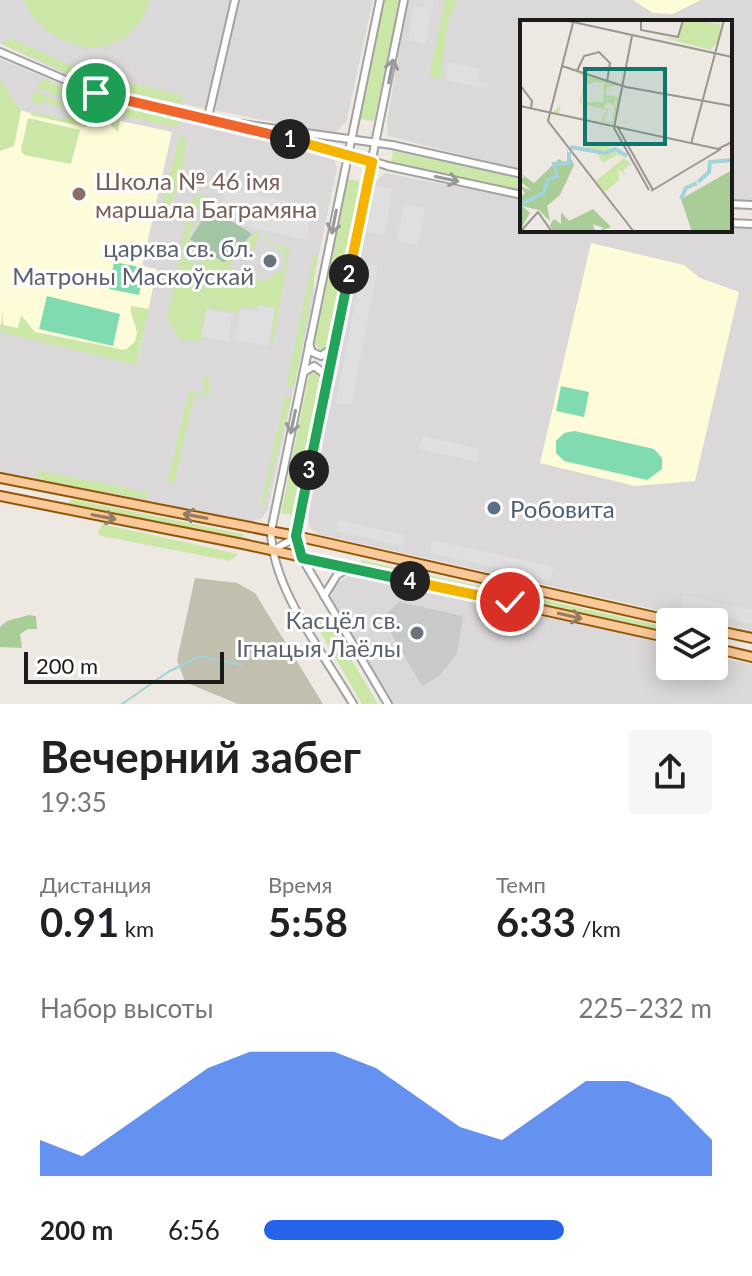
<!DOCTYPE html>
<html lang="ru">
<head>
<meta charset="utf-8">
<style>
  :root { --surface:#fff; --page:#f6f6f6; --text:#202124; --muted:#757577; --accent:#2563eb }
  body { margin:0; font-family:Lato,sans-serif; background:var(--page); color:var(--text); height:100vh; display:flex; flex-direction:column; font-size:30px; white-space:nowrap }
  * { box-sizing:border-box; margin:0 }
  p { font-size:26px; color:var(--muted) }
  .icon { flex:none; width:44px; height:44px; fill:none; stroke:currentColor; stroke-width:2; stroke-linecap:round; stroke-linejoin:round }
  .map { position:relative; height:704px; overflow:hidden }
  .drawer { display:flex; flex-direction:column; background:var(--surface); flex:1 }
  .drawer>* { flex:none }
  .fabs { position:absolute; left:656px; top:608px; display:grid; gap:16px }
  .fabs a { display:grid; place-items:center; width:72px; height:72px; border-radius:8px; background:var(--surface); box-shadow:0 4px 20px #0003; font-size:40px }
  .scale { position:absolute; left:24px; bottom:20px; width:200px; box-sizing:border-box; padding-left:8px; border:4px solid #1b1b1b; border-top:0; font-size:22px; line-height:28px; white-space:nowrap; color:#1b1b1b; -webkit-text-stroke:6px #fff; paint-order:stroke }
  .pin { position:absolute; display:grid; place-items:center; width:68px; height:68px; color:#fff; margin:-34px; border:4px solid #fff; border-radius:50%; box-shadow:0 2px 8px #0007 }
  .km { position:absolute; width:40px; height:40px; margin:-20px; border-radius:50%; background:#222; color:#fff; font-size:22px; line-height:40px; text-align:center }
  .round { display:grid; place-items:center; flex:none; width:84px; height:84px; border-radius:8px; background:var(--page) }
  .summary { display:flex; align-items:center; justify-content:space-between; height:136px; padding:0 40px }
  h1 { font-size:44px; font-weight:700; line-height:60px }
  .figures { display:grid; grid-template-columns:repeat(3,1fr); gap:12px; height:136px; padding:8px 40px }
  .figures div { display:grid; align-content:center }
  .figures b { font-size:40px; font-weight:700 }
  .figures small { font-size:22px; font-weight:400 }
  .figures p { font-size:22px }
  .chart { height:224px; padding:16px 40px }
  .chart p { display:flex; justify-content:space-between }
  .chart svg { width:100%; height:144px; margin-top:8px; fill:var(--accent); opacity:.7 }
  ul { padding:0 40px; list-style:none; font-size:26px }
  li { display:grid; grid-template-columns:128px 96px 1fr; align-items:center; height:60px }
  li i { height:20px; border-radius:10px; background:var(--accent) }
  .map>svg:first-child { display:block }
  .residential { fill:#dad8d8 }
  .education { fill:#fefbd9 }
  .religious { fill:#c9c9c9 }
  .construction { fill:#c1bfad }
  .grass { fill:#cbe7a7 }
  .forest { fill:#aacc96 }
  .cemetery { fill:#a3c5a5 }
  .pitch { fill:#80dbb1 }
  .parking { fill:#dfdfdf }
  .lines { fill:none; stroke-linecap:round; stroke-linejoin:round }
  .stream { stroke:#a2d2da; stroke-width:2 }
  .minor-casing { stroke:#a2a2a2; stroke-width:10 }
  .major-casing { stroke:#905603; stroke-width:12 }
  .minor { stroke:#fff; stroke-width:6 }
  .major { stroke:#f9c99a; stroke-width:8 }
  .oneway { stroke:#989898 }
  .oneway2 { stroke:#957b61 }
  .split-1-casing { stroke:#fff; stroke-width:16 }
  .split-2-casing { stroke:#fff; stroke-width:16 }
  .split-3-casing { stroke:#fff; stroke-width:16 }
  .split-4-casing { stroke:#fff; stroke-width:16 }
  .split-5-casing { stroke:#fff; stroke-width:16 }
  .split-1 { stroke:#f0652b; stroke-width:10 }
  .split-2 { stroke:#f5b400; stroke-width:10 }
  .split-3 { stroke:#22a559; stroke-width:10 }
  .split-4 { stroke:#22a559; stroke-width:10 }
  .split-5 { stroke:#f5b400; stroke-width:10 }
  .education-dot { fill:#8d6e63; stroke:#fff; stroke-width:3 }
  .worship-dot { fill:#6b7280; stroke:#fff; stroke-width:3 }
  .service-dot { fill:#5c6f8a; stroke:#fff; stroke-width:3 }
  .labels { text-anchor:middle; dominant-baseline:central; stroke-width:6; stroke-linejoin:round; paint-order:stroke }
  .education-label { font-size:24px; fill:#785e54; stroke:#fff; text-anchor:start }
  .worship-label { font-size:24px; fill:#5b616d; stroke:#fff; text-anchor:end }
  .service-label { font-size:24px; fill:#4e5e75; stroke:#fff; text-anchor:start }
  .inset-river { fill:none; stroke:#a2d2da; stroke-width:4 }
  .inset-road { fill:none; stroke:#999692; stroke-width:2 }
  .view { fill:#0f766e; fill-opacity:0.15; stroke:#0f766e; stroke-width:4 }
  .inset-edge { fill:none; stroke:#1b1b1b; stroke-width:4 }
</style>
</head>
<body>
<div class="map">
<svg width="752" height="704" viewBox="0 0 752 704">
  <rect width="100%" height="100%" fill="#ede8e1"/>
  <g class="residential">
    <path d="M 0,0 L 373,0 L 346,122 L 334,134 L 114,90 L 67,75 L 0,43 Z"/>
    <path d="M 408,0 L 752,0 L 752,201 L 730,200 L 730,22 L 522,22 L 522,170 L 388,136 L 387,121 Z"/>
    <path d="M 0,59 L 106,103 L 240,131 L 326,153 L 334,159 L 337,168 L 314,278 L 314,295 L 268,509 L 261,519 L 250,521 L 0,472 Z"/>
    <path d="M 385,173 L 522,199 L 522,230 L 752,228 L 752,631 L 318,534 L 309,527 L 308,512 L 319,439 L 348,305 L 361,267 L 361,238 L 374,184 Z"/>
    <path d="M 348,576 L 670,643 L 670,666 L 714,666 L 714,657 L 752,664 L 752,704 L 392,704 L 332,600 L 332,587 Z"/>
  </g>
  <g class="education">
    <path d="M 633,0 L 701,0 L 673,14 L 653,13 Z"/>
    <path d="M 3,106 L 82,126 L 103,117 L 172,132 L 142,266 L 157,269 L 138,357 L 0,325 L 0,121 Z"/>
    <path d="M 591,243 L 684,265 L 700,278 L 739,292 L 695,481 L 635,486 L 540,463 Z"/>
  </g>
  <path class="religious" d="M 399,602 L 463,616 L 457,654 L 439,676 L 422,686 L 382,618 Z"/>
  <path class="construction" d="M 195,578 L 237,583 L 255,593 L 323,704 L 238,704 L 185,682 L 177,660 Z"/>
  <g class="grass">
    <path d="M 24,0 L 150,0 C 131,67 49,58 24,0 Z"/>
    <path d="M 384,0 L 400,0 L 374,121 L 359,119 Z"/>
    <path d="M 445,0 L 456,0 L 453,14 L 449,16 L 440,79 L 429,76 Z"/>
    <path d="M 10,38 L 90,74 L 182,95 L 184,105 L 87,82 L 2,44 Z"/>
    <path d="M 0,79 L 21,111 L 14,146 L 0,151 Z"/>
    <path d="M 43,79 L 106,103 L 180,118 L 179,124 L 175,127 L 90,109 L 36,87 Z"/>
    <path d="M 34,91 L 75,109 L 120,120 L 118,132 L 106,120 L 85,127 L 30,115 L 33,112 L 67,120 L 70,109 L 44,102 L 36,106 L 32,100 Z"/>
    <path d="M 28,118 L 80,130 L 71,164 L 24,155 L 21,150 Z"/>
    <path d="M 180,134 L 187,143 C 181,172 182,195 159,217 Z"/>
    <path d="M 393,151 L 522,178 L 522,190 L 392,162 Z"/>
    <path d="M 348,179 L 362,182 L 329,345 L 320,350 L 314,343 Z"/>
    <path d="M 196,195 L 206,195 L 208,201 L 200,199 L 189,239 L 224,264 L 256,232 L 260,233 L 248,258 L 241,253 L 228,267 L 238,274 L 248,266 L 255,279 L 264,281 L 285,268 L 283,252 L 263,239 L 265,235 L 273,244 L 290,248 L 273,344 L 270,343 L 275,308 L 240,307 L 238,313 L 206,307 L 201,341 L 180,340 L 167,318 L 180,257 L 193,261 L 195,265 L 207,259 L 190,248 L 188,253 L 180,249 L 191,201 Z"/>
    <path d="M 314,253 L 318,257 L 295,384 L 290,388 L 286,387 Z"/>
    <path d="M 131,306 L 149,309 L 136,365 L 0,332 L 3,311 L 3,325 L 18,328 L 21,315 L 35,332 L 125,350 C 149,335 129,324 131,306 Z"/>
    <path d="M 313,370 L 319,370 L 322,379 L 294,515 L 281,513 L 309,375 Z"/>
    <path d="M 201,376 L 209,378 L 209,396 L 194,396 L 174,484 L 167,483 L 189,391 L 205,394 Z"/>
    <path d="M 285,395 L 291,398 L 263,509 L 261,504 Z"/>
    <path d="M 37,470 L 150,493 L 146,499 L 37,480 Z"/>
    <path d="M 71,499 L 243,534 L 242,538 L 69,504 Z"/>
    <path d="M 102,524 L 238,554 L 230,561 L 97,535 Z"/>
    <path d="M 361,560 L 496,590 L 499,593 L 360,564 Z"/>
    <path d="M 512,593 L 667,627 L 666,631 L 511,597 Z"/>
    <path d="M 324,614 L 378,704 L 362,704 L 314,621 Z"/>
  </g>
  <path class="forest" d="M 29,615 L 36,616 L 37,629 L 28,629 L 20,634 L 22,648 L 0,647 L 0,627 L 7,621 Z"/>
  <path class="cemetery" d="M 210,208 L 252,234 L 224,263 L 190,239 Z"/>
  <g class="pitch">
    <path d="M 114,262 L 145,268 L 139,295 L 109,289 Z"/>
    <path d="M 47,296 L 120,314 L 113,346 L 39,329 Z"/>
    <path d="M 561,386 L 589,392 L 584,417 L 556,411 Z"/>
    <path d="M 575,431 L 654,449 L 662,458 L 662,469 L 647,480 L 564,461 L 556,453 L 556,441 L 564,433 Z"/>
  </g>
  <g class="parking">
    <path d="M 426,0 L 434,0 L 425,44 L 408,40 L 414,6 L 424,8 Z"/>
    <path d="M 449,62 L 480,69 L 477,81 L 489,84 L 488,89 L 445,80 Z"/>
    <path d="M 376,186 L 393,189 L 384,235 L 367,232 Z"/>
    <path d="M 226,187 L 313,207 L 306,240 L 245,226 L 222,208 Z"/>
    <path d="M 404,204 L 425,208 L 418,245 L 397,241 Z"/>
    <path d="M 363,263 L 378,266 L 351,405 L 336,403 Z"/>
    <path d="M 259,305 L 275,309 L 268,346 L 235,340 L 241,309 L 257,312 Z"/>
    <path d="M 206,309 L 232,314 L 228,342 L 201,337 Z"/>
    <path d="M 422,436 L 480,449 L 478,462 L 419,449 Z"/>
    <path d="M 338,520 L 404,535 L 402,546 L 336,531 Z"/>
    <path d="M 433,540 L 554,567 L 550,580 L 430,553 Z"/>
    <path d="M 684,595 L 752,610 L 752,624 L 681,608 Z"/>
  </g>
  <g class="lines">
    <path class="stream" d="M 122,704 L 168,672 L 200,656 L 241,665"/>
    <defs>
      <g id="minor">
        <path d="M 0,52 L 96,93 L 329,147 L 388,166 L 522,195"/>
        <path d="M 208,117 L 235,0"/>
        <path d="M 241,124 L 392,145 L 522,174"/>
        <path d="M 730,204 L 752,205"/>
        <path d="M 730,223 L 752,224"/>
        <path d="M 309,344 L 312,352 L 321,356 L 333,348"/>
        <path d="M 304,372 L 314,366 L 326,375"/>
        <path d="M 272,551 L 296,537"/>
        <path d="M 324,596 L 337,575 L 349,568"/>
        <path d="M 353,704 C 324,654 272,589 271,531 L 380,0"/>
        <path d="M 388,704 L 302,558 L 296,536 L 404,0"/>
      </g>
      <g id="major">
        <path d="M 0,478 L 296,536 L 677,622"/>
        <path d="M 0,496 L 243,544 L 670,638"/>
        <path d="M 714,630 L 752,638"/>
        <path d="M 714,648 L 752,657"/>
      </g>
    </defs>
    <use href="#minor" class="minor-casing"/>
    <use href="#major" class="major-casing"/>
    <use href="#minor" class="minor"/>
    <use href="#major" class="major"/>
  </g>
  <defs><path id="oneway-shaft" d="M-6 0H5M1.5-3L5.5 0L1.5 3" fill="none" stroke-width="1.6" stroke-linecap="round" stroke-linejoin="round" transform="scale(2)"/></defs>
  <g class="oneway">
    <use href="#oneway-shaft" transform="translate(391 71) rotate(-79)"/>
    <use href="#oneway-shaft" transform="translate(447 179) rotate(12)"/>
    <use href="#oneway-shaft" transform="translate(334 222) rotate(101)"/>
    <use href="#oneway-shaft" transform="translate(293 422) rotate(102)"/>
  </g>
  <g class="oneway2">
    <use href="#oneway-shaft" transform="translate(195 516) rotate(-169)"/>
    <use href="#oneway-shaft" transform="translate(104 517) rotate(11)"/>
    <use href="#oneway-shaft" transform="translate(570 616) rotate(13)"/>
  </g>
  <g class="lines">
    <defs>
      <path id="split-1" d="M 96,93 L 290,139"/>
      <path id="split-2" d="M 290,139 L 372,162 L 349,274"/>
      <path id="split-3" d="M 309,470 L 349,274"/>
      <path id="split-4" d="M 309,470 L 296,536 L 302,558 L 410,581"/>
      <path id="split-5" d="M 410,581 L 510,602"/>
    </defs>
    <use href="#split-1" class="split-1-casing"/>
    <use href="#split-2" class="split-2-casing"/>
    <use href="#split-3" class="split-3-casing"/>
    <use href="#split-4" class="split-4-casing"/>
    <use href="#split-5" class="split-5-casing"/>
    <use href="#split-1" class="split-1"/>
    <use href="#split-2" class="split-2"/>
    <use href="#split-3" class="split-3"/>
    <use href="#split-4" class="split-4"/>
    <use href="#split-5" class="split-5"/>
  </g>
  <circle class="education-dot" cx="79" cy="194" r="8"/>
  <g class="worship-dot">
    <circle cx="270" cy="261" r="8"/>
    <circle cx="417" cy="633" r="8"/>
  </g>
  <circle class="service-dot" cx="494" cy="508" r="8"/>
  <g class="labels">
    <g class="education-label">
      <text x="95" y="180">Школа № 46 імя<tspan x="95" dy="28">маршала Баграмяна</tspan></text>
    </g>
    <g class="worship-label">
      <text x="254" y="247">царква св. бл.<tspan x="254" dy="28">Матроны Маскоўскай</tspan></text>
      <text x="401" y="619">Касцёл св.<tspan x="401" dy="28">Ігнацыя Лаёлы</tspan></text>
    </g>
    <g class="service-label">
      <text x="510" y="508">Робовита</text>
    </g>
  </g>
  <g transform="translate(520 20)">
    <rect width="212" height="212" fill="#ede8e1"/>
    <path d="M 163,0 L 201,4 L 197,23 L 191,30 L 141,17 L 159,19 ZM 49,50 L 99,65 L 87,67 L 86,75 L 96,76 L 94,86 L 88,82 L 83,87 L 88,90 L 84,101 L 92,102 L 97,76 L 99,80 L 104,67 L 93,104 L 33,92 L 41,85 L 39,93 L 81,101 L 87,90 L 59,83 L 66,57 ZM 76,62 L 84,63 L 83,82 L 61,82 L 65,65 ZM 82,122 L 111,143 L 103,151 L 107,156 L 98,149 L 99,160 L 85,172 L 76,161 L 104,138 L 97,135 L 83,143 L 74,129 L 60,129 Z" fill="#cbe7a7" fill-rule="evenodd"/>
    <path d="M 47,130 L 54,145 L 40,175 L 27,186 L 30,201 L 19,190 L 2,186 L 10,193 L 0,210 L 0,178 L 5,173 L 0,166 L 12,171 L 0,161 L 4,157 L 0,153 L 14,163 L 39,139 L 47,144 ZM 212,150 L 212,212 L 172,212 L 161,179 ZM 73,189 L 91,207 L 77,212 L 84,208 L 73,204 L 75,212 L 33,212 L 30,205 L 34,199 L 41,204 L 41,192 L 49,201 Z" fill="#aacc96"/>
    <path class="inset-river" d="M 50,127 L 85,133 L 95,129 L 107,136M 178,162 L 189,152 L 190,142 L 212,140M 161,179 L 166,168 L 177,163M 0,185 L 23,173 L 28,160 L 37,156 L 34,144 L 49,143 L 49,132"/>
    <path class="inset-road" d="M 44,0 L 212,37M 121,0 L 121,10 L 158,17 L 163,0M 53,3 L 28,101 L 114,212M 112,16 L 94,108 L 129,170M 42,46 L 106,67 L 212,86M 57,51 L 64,36 L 79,32 L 90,43 L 87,62M 0,65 L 12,81 L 11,88M 0,86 L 198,129 L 212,122M 97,106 L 133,170M 171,124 L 204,0M 131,171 L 201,129M 0,212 L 18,192 L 32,212"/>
    <path class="view" d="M 65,49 L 145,49 L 145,124 L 65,124 Z"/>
    <rect width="212" height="212" class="inset-edge"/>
  </g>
</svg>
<div class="fabs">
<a><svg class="icon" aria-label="layers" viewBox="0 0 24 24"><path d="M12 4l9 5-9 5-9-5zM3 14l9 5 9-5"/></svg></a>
</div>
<div class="scale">200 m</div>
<div class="pin" style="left:96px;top:93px;background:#1e9e55"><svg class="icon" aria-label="arrive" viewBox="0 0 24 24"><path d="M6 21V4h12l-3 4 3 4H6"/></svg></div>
<div class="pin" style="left:510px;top:602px;background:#d93025"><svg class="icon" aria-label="check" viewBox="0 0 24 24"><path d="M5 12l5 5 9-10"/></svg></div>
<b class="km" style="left:290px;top:139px">1</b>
<b class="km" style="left:349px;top:274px">2</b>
<b class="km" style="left:309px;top:470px">3</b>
<b class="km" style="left:410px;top:581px">4</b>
</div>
<section class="drawer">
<div class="summary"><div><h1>Вечерний забег</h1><p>19:35</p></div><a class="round"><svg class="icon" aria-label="share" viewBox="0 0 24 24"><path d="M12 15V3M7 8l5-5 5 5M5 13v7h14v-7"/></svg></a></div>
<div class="figures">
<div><p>Дистанция</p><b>0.91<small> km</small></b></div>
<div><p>Время</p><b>5:58</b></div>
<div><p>Темп</p><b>6:33<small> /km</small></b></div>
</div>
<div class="chart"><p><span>Набор высоты</span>225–232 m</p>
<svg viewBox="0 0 160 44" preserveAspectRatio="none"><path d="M0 44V33L10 38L20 29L30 20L40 11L50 6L60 6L70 6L80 11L90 20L100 29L110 33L120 24L130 15L140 15L150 20L160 33V44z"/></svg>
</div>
<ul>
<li><b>200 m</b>6:56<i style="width:67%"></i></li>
</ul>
</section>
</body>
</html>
